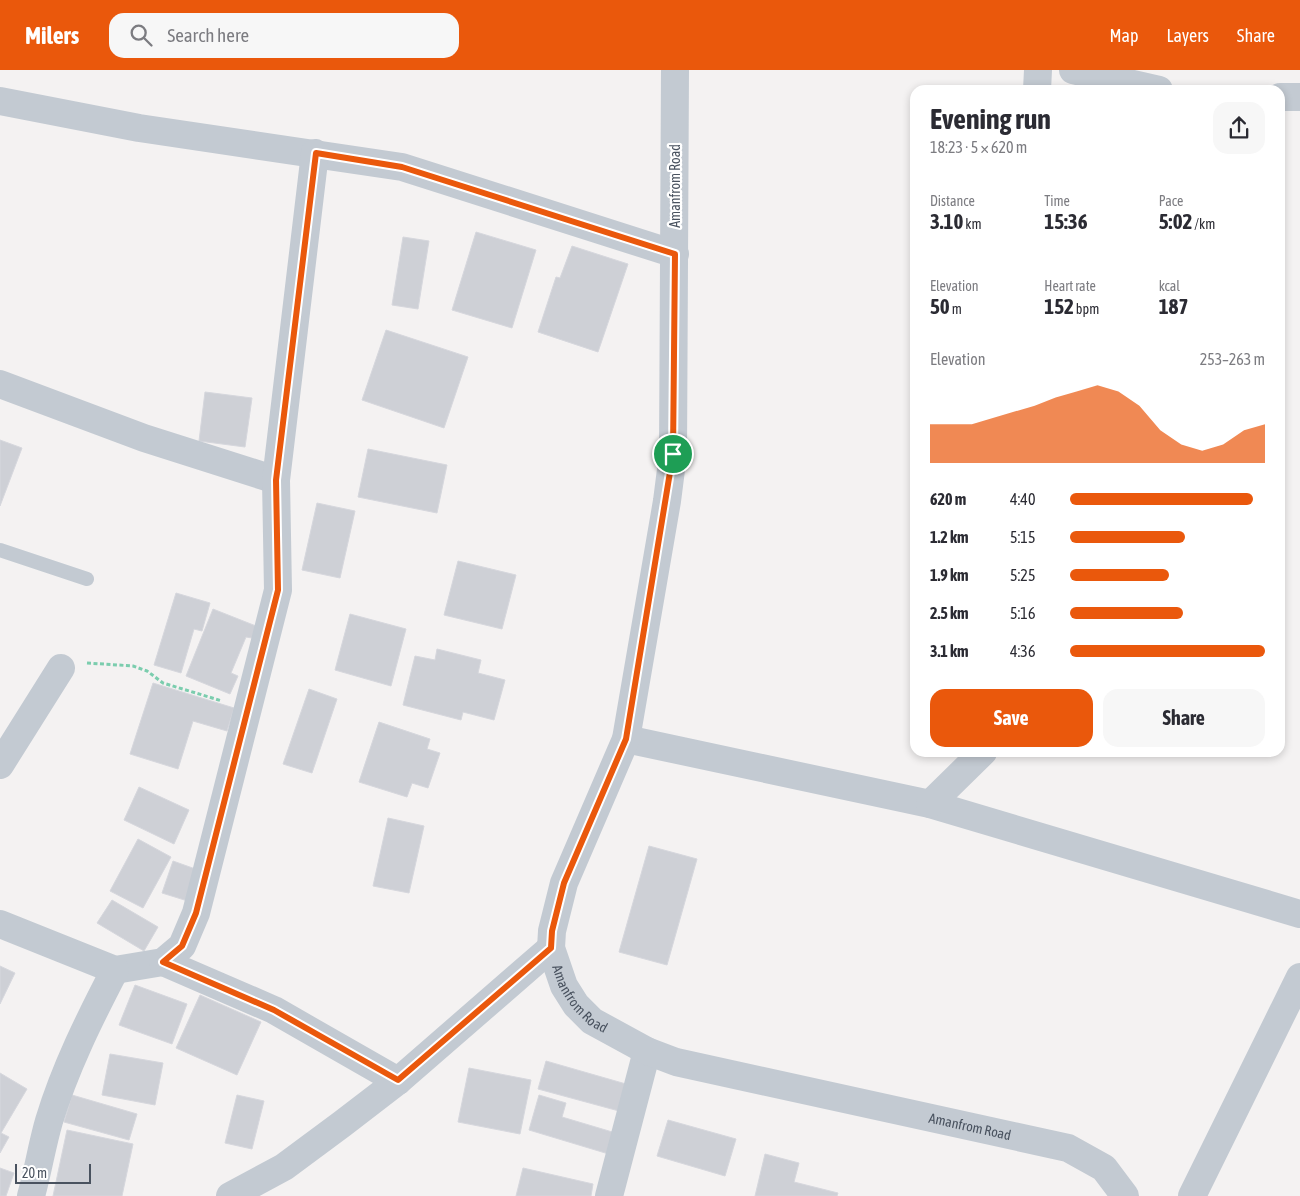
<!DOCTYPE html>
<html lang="en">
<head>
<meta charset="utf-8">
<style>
  :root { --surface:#fff; --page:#f7f7f7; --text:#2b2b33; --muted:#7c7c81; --accent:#ea580c }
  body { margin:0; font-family:"Asap Condensed",sans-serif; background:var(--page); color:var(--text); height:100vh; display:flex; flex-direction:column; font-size:19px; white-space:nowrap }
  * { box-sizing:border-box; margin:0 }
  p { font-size:16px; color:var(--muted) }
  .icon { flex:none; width:28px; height:28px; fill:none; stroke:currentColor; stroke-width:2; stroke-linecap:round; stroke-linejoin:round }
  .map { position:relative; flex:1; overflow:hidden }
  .side { position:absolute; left:910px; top:15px; width:375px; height:672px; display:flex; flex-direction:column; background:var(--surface); border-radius:15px; box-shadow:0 2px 8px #0003 }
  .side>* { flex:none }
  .scale { position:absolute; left:15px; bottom:12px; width:76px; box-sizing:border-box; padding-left:5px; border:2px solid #49525f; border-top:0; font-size:14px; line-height:18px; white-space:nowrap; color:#49525f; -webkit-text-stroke:4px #fff; paint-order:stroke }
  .pin { position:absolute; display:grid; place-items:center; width:42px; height:42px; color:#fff; margin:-21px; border:2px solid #fff; border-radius:50%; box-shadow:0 1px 5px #0007 }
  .round { display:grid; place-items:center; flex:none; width:52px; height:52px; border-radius:15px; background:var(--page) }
  .summary { display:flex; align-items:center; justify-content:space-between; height:85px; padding:0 20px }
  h1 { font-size:28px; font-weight:700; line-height:38px }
  .stats { display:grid; grid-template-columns:repeat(3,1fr); gap:8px; height:85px; padding:5px 20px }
  .stats div { display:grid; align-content:center }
  .stats b { font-size:21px; font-weight:700 }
  .stats small { font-size:14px; font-weight:400 }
  .stats p { font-size:14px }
  .chart { height:140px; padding:10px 20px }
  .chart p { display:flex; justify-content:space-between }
  .chart svg { width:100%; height:90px; margin-top:5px; fill:var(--accent); opacity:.7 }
  .primary-button { display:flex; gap:10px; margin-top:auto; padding:10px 20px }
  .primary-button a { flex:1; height:58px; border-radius:15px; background:var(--accent); color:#fff; font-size:20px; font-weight:700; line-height:58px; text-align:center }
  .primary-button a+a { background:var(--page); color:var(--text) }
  ul { padding:0 20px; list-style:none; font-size:16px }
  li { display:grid; grid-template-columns:80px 60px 1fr; align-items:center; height:38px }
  li i { height:12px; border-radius:6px; background:var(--accent) }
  header { display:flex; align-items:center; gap:30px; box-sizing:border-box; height:70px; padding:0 25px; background:var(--accent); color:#fff }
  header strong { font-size:24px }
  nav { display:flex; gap:28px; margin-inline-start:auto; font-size:18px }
  .search { width:350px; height:45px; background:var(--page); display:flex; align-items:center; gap:12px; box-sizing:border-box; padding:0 18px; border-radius:15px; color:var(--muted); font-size:19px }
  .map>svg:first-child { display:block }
  .building { fill:#ced0d6; stroke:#d6d7dd }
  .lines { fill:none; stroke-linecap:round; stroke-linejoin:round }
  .path { stroke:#7bcdae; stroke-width:3; stroke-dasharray:4 2.5; stroke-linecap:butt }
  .service { stroke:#c3cad2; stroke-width:14 }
  .minor { stroke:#c3cad2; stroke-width:28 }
  .tertiary { stroke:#c3cad2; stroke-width:28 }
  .route-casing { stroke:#fff; stroke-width:10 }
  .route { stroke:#ea580c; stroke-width:6 }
  .labels { text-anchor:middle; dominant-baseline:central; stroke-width:4.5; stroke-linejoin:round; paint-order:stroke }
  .street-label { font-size:14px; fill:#49525f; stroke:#fff }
</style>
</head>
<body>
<header>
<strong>Milers</strong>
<div class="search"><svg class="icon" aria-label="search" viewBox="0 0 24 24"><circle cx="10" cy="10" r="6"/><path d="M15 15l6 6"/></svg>Search here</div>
<nav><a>Map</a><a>Layers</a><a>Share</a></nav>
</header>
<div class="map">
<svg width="1300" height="1126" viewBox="0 0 1300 1126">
  <rect width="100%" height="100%" fill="#f4f2f2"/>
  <g class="building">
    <path d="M 476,162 L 536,180 L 512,258 L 452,240 Z"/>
    <path d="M 403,167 L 429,171 L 418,239 L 392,235 Z"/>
    <path d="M 572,176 L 628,194 L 598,282 L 538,262 L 556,207 L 560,208 Z"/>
    <path d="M 386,260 L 468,287 L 444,358 L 362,330 Z"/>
    <path d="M 205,322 L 252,328 L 245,377 L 199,371 Z"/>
    <path d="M 0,370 L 22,378 L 0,436 Z"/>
    <path d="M 368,379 L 447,395 L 437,443 L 358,427 Z"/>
    <path d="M 317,433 L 355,441 L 340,508 L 302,500 Z"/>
    <path d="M 458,491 L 516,505 L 502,559 L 444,545 Z"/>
    <path d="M 176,523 L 210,533 L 202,561 L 194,559 L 181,603 L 154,595 Z"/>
    <path d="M 213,539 L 256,556 L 252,568 L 246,567 L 231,603 L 238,606 L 230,624 L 186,606 Z"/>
    <path d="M 350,544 L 406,559 L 391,616 L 335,600 Z"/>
    <path d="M 437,579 L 481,590 L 478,603 L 505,610 L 494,650 L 463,642 L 461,650 L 403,635 L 415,586 L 435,590 Z"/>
    <path d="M 153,613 L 234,638 L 227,661 L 193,651 L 178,699 L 130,684 Z"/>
    <path d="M 309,619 L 337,629 L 312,703 L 283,694 Z"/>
    <path d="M 379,652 L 430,669 L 427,679 L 440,683 L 428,718 L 412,713 L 407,727 L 359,712 Z"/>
    <path d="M 139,717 L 189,740 L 174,774 L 124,750 Z"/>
    <path d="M 388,748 L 424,756 L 409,823 L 373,816 Z"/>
    <path d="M 138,769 L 171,787 L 143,838 L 110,821 Z"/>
    <path d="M 649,776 L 697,789 L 667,895 L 619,882 Z"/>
    <path d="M 173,791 L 201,801 L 191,832 L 162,823 Z"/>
    <path d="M 112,830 L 158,857 L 144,881 L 97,853 Z"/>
    <path d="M 0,896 L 15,903 L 0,934 Z"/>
    <path d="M 135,915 L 187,934 L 172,974 L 119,955 Z"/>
    <path d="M 200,925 L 261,952 L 237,1005 L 176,978 Z"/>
    <path d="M 110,984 L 163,993 L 155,1035 L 102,1025 Z"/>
    <path d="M 546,991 L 626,1014 L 619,1041 L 538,1019 Z"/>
    <path d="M 469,998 L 531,1010 L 520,1064 L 458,1052 Z"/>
    <path d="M 0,1003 L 27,1019 L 1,1063 L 9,1067 L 0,1083 Z"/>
    <path d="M 72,1025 L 137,1044 L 129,1070 L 64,1052 Z"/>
    <path d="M 237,1025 L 264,1031 L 252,1079 L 225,1073 Z"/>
    <path d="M 539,1025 L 566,1033 L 562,1047 L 619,1064 L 612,1085 L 529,1060 Z"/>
    <path d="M 668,1050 L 736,1069 L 725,1106 L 657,1086 Z"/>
    <path d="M 67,1060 L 133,1074 L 122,1126 L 53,1126 Z"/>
    <path d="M 765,1084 L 799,1093 L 794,1112 L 838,1123 L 837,1126 L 755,1126 Z"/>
    <path d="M 0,1098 L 14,1103 L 6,1126 L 0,1126 Z"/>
    <path d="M 523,1098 L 593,1114 L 591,1126 L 516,1126 Z"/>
  </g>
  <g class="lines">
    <path class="path" d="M 87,593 L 133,596 L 147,601 L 163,613 L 222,631"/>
    <path class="service" d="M 0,480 L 87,509"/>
    <g class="minor">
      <path d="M 1073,0 L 1159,20"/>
      <path d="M 1037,20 L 1038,0"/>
      <path d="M 1280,27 L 1300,27"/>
      <path d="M 0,31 L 139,58 L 402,97 L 675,184"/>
      <path d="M 0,314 L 144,368 L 276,410"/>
      <path d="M 626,669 L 930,734 L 1300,844"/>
      <path d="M 0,695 L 61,598"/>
      <path d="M 930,734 L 983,682"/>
      <path d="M 0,854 L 115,900 L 163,892 L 182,876 L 196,843 L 278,520 L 276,410 L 315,83"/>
      <path d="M 163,892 L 274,940 L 398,1011"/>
      <path d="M 31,1126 C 38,1101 42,1075 49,1051 C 65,998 90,948 115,900"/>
      <path d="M 230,1126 L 284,1097 L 342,1054 L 398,1011 L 551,878"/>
      <path d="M 609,1126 L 647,981"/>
      <path d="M 1192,1126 L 1300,907"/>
    </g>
    <path class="tertiary" id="s1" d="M 675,0 L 673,384 L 667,431 L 626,669 L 564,813 L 552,861 L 551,878 L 564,916 L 576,935 L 592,951 L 647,981 L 676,992 L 1068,1078 L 1104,1098 L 1125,1126"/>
  </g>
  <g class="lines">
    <defs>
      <path id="route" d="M 316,83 L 402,97 L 675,184 L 673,384 L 626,669 L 564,813 L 552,861 L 551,878 L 398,1010 L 274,940 L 163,892 L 182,876 L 196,843 L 278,520 L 276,410 Z"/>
    </defs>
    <use href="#route" class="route-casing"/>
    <use href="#route" class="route"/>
  </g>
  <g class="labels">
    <g class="street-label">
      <text transform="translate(675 116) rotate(-90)">Amanfrom Road</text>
      <text stroke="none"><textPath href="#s1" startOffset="956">Amanfrom Road</textPath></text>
      <text stroke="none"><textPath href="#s1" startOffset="1376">Amanfrom Road</textPath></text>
    </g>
  </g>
</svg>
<div class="scale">20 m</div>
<div class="pin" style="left:673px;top:384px;background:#1e9e55"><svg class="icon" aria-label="arrive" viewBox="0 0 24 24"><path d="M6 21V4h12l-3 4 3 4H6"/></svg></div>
<section class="side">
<div class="summary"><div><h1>Evening run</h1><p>18:23 · 5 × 620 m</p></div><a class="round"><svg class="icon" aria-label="share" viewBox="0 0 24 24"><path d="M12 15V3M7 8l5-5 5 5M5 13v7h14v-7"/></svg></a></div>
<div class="stats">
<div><p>Distance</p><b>3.10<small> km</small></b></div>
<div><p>Time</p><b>15:36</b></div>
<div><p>Pace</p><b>5:02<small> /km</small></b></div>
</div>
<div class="stats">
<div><p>Elevation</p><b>50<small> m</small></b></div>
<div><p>Heart rate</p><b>152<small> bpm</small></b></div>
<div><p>kcal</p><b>187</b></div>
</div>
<div class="chart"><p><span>Elevation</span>253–263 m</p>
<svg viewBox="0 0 160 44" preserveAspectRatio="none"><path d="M0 44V25L10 25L20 25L30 22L40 19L50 16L60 12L70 9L80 6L90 9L100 16L110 28L120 35L130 38L140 35L150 28L160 25V44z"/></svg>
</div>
<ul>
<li><b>620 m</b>4:40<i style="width:94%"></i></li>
<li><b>1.2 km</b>5:15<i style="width:59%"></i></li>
<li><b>1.9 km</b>5:25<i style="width:51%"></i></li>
<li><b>2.5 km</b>5:16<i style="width:58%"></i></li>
<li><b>3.1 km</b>4:36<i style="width:100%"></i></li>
</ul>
<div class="primary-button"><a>Save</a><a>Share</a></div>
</section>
</div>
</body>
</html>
